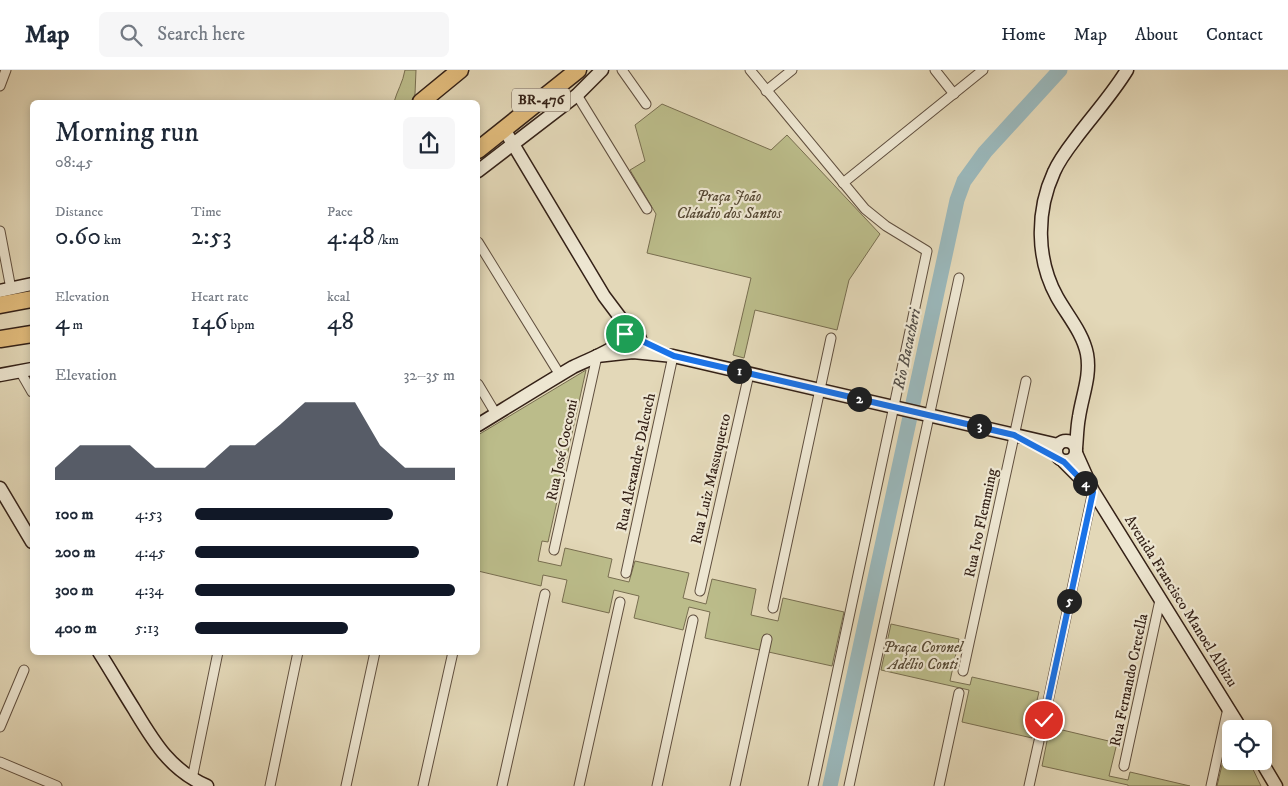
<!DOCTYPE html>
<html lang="en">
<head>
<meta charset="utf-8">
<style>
  :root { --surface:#fff; --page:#f6f6f7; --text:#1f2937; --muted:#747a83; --line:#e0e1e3; --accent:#111827 }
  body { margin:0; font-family:"IM FELL DW Pica",serif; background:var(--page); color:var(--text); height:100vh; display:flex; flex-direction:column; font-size:19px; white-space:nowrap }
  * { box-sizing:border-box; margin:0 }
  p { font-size:16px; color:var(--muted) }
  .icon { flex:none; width:28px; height:28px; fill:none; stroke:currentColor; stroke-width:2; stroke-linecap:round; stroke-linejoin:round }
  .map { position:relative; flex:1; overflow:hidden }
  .sheet { position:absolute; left:30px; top:30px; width:450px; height:555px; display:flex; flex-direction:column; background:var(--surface); border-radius:8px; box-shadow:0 2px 8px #0003 }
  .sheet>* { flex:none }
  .tools { position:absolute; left:1222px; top:650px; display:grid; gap:10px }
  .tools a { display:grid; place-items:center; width:50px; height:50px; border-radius:8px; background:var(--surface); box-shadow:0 2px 8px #0003; font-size:25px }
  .pin { position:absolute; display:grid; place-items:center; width:42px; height:42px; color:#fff; margin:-21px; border:2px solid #fff; border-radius:50%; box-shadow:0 1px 5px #0007 }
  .km { position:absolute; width:25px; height:25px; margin:-12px; border-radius:50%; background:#222; color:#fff; font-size:14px; line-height:25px; text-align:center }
  .round { display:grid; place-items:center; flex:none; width:52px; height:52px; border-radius:8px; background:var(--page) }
  .overview { display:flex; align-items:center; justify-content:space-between; height:85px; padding:0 25px }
  h1 { font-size:28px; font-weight:600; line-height:38px }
  .metrics { display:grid; grid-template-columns:repeat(3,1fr); gap:8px; height:85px; padding:5px 25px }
  .metrics div { display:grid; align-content:center }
  .metrics b { font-size:25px; font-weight:600 }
  .metrics small { font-size:14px; font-weight:400 }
  .metrics p { font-size:14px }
  .chart { height:140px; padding:10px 25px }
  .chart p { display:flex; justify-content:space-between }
  .chart svg { width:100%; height:90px; margin-top:5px; fill:var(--accent); opacity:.7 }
  ul { padding:0 25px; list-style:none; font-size:16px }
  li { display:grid; grid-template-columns:80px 60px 1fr; align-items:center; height:38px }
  li i { height:12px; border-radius:6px; background:var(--accent) }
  header { display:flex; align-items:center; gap:30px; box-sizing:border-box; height:70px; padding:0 25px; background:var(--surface); border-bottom:1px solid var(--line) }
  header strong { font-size:24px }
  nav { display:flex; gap:28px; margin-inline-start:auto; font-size:18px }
  .search { width:350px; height:45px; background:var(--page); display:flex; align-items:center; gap:12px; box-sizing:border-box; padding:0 18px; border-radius:8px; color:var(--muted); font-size:19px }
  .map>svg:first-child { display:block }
  .green { fill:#bbbc8a; stroke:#786e50 }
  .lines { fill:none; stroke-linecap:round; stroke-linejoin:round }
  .river { stroke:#9ab7ba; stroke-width:15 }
  .street-casing { stroke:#604f3f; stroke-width:11 }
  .secondary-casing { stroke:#342117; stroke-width:15 }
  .highway-casing { stroke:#342117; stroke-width:19 }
  .street { stroke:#ede6d1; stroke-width:9 }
  .secondary { stroke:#ede6d1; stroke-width:12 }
  .highway { stroke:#e2bc7c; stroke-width:16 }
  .route-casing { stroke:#fff; stroke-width:10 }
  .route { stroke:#1a73e8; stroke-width:6 }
  .labels { text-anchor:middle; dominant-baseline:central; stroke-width:4.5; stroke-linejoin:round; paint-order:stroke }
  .shield { fill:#ede6d1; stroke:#6c5c4f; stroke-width:1 }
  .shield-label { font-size:14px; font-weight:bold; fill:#342117 }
  .park-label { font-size:15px; font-style:italic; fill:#564834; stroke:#ede6d1 }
  .street-label { font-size:15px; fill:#342117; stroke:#ede6d1 }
  .water-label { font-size:16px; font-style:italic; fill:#534e48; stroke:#ede6d1 }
</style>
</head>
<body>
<header>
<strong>Map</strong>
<div class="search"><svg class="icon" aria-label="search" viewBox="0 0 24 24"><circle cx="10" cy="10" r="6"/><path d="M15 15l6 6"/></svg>Search here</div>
<nav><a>Home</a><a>Map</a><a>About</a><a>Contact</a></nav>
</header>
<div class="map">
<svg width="1288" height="716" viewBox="0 0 1288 716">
  <rect width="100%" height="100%" fill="#e3d8b8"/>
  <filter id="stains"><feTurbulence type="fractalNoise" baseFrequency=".004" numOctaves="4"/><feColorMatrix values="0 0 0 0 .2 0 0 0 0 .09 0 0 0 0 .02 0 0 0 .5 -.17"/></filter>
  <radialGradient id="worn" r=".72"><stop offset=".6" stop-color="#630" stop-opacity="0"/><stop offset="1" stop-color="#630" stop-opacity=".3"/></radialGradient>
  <g class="green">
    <path d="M 405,0 L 416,0 L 415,24 L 411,32 L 394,32 C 397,21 403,12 405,0 Z"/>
    <path d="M 662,34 L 771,80 L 787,65 L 880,164 L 849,210 L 837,260 L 755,240 L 744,288 L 733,285 L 751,208 L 647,183 L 656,144 L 630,100 L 645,91 L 635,55 Z"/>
    <path d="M 586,300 L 548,472 L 542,471 L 538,491 L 561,496 L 565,478 L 612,489 L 608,507 L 629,512 L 635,491 L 689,503 L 683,528 L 706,534 L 712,509 L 756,519 L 751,545 L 778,551 L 783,528 L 844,542 L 832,596 L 705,568 L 710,542 L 689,537 L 683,560 L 634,548 L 639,526 L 614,520 L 609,543 L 562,532 L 567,510 L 543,505 L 541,516 L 478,501 L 478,365 Z"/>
    <path d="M 891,554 L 959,569 L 950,611 L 970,615 L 972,607 L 1039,622 L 1030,659 L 1053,664 L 1054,658 L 1117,673 L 1109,706 L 1128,710 L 1130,702 L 1190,716 L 1128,716 L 1128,715 L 1042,696 L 1048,666 L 1033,662 L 1032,668 L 962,652 L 969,620 L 881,600 Z"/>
    <path d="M 1231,657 L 1232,659 L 1231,691 L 1249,691 L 1261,716 L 1217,716 Z"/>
  </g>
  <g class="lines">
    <path class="river" d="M 830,716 L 957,130 L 964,111 L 985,82 L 1060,0"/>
    <defs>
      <g id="street">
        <path d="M 622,0 L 646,34"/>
        <path d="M 750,0 L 865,139 L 886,156 L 927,181 L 813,716"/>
        <path d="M 935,0 L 954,24"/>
        <path d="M 0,16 L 6,0"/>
        <path d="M 766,21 L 792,0"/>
        <path d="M 577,25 L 647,139"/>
        <path d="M 843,113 L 983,0"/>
        <path d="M 0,161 L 11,219"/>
        <path d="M 478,172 L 560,305"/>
        <path d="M 20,301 L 32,322"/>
        <path d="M 478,314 L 496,344"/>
        <path d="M 554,480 L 597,286"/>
        <path d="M 626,503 L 673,286"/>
        <path d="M 700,521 L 749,304"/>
        <path d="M 773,538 L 831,268"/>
        <path d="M 963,601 L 1026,311"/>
        <path d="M 1044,650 L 1093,421"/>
        <path d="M 0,657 L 24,600"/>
        <path d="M 0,692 L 57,716"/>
        <path d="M 1124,696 L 1160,530"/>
        <path d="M 192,709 L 218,582"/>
        <path d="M 270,716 L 298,582"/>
        <path d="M 346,716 L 375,582"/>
        <path d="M 423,716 L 453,582"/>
        <path d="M 502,716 L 545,524"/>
        <path d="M 579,716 L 620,532"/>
        <path d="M 657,716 L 693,550"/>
        <path d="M 735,716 L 767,569"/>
        <path d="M 849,716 L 959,208"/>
        <path d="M 939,716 L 959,623"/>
        <path d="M 1029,716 L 1039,671"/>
        <path d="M 1211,716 L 1228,638"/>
      </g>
      <g id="secondary">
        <path d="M 504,59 L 604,226 L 631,262"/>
        <path d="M 478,101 L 577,25 L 602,0"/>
        <path d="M 0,221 L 32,214"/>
        <path d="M 625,264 C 639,258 647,274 633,282"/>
        <path d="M 597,286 L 633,282 L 673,286 L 1058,375"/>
        <path d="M 0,305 L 32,299"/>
        <path d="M 478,355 C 509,336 541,316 573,297 C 589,289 606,284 621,272"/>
        <circle cx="1066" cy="381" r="10"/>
        <path d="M 1076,378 C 1077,368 1077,357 1079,347 C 1082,326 1091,306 1087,284 C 1083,263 1067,245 1057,227 C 1036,189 1036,141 1054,102 C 1060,88 1070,76 1079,64 C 1095,43 1113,23 1127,0"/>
        <path d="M 1076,383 L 1093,421 L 1241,659"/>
        <path d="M 1064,392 L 1088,416"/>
        <path d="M 0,418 L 32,472"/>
        <path d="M 99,582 C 111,601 122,620 134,639 C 154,672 170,700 207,716"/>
        <path d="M 1261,691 L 1276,716"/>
      </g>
      <g id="highway">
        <path d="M 421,32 L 460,0"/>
        <path d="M 478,80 L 578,0"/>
        <path d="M 0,235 L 32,229"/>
        <path d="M 0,269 L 32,264"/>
      </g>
    </defs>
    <use href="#street" class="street-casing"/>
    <use href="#secondary" class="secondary-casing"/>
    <use href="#highway" class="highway-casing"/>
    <use href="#street" class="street"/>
    <use href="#secondary" class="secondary"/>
    <use href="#highway" class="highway"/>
  </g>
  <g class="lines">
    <defs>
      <path id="route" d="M 625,264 L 634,263 L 639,267 L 640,270 L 674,286 L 1014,365 L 1064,392 L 1093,422 L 1044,650"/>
    </defs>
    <use href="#route" class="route-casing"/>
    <use href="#route" class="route"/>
  </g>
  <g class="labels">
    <rect class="shield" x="512" y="18.5" width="58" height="23" rx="4"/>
    <g class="shield-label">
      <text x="541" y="30">BR-476</text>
    </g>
    <g class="park-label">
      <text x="729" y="126">Praça João<tspan x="729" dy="17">Cláudio dos Santos</tspan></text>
      <text x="923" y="577">Praça Coronel<tspan x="923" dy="17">Adélio Conti</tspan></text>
    </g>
    <g class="street-label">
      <text transform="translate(562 380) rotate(-78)">Rua José Cocconi</text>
      <text transform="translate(636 392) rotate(-78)">Rua Alexandre Dalcuch</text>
      <text transform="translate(711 409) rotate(-77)">Rua Luiz Massuquetto</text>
      <text transform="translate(981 453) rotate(-78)">Rua Ivo Flemming</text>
      <text transform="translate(1181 531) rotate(58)">Avenida Francisco Manoel Albizu</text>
      <text transform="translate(1129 610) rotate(-78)">Rua Fernando Cretella</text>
    </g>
    <g class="water-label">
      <text transform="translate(907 279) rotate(-78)">Rio Bacacheri</text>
    </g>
  </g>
  <rect width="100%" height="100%" filter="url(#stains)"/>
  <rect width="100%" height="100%" fill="url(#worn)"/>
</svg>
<div class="tools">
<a><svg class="icon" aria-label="locate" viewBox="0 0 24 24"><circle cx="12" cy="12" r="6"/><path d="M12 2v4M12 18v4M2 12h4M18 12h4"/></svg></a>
</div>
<div class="pin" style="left:625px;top:264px;background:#1e9e55"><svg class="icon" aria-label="arrive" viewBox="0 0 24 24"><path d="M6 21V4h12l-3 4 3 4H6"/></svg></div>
<div class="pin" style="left:1044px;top:650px;background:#d93025"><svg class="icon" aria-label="check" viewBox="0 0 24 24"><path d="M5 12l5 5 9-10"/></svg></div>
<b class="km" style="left:739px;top:301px">1</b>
<b class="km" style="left:859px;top:329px">2</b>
<b class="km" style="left:979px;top:356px">3</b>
<b class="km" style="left:1085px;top:413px">4</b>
<b class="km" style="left:1069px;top:531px">5</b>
<section class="sheet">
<div class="overview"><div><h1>Morning run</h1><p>08:45</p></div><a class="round"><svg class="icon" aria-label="share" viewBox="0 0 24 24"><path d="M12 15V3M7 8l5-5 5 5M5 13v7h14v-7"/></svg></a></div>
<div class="metrics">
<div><p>Distance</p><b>0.60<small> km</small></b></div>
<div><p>Time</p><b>2:53</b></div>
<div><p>Pace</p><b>4:48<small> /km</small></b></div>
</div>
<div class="metrics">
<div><p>Elevation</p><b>4<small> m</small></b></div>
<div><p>Heart rate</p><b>146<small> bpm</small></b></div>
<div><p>kcal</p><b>48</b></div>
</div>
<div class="chart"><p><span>Elevation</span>32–35 m</p>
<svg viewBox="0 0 160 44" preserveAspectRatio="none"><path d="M0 44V38L10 27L20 27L30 27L40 38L50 38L60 38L70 27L80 27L90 17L100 6L110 6L120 6L130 27L140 38L150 38L160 38V44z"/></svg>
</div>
<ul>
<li><b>100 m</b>4:53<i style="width:76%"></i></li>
<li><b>200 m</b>4:45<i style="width:86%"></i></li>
<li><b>300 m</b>4:34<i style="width:100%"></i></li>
<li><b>400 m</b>5:13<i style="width:59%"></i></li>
</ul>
</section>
</div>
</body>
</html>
